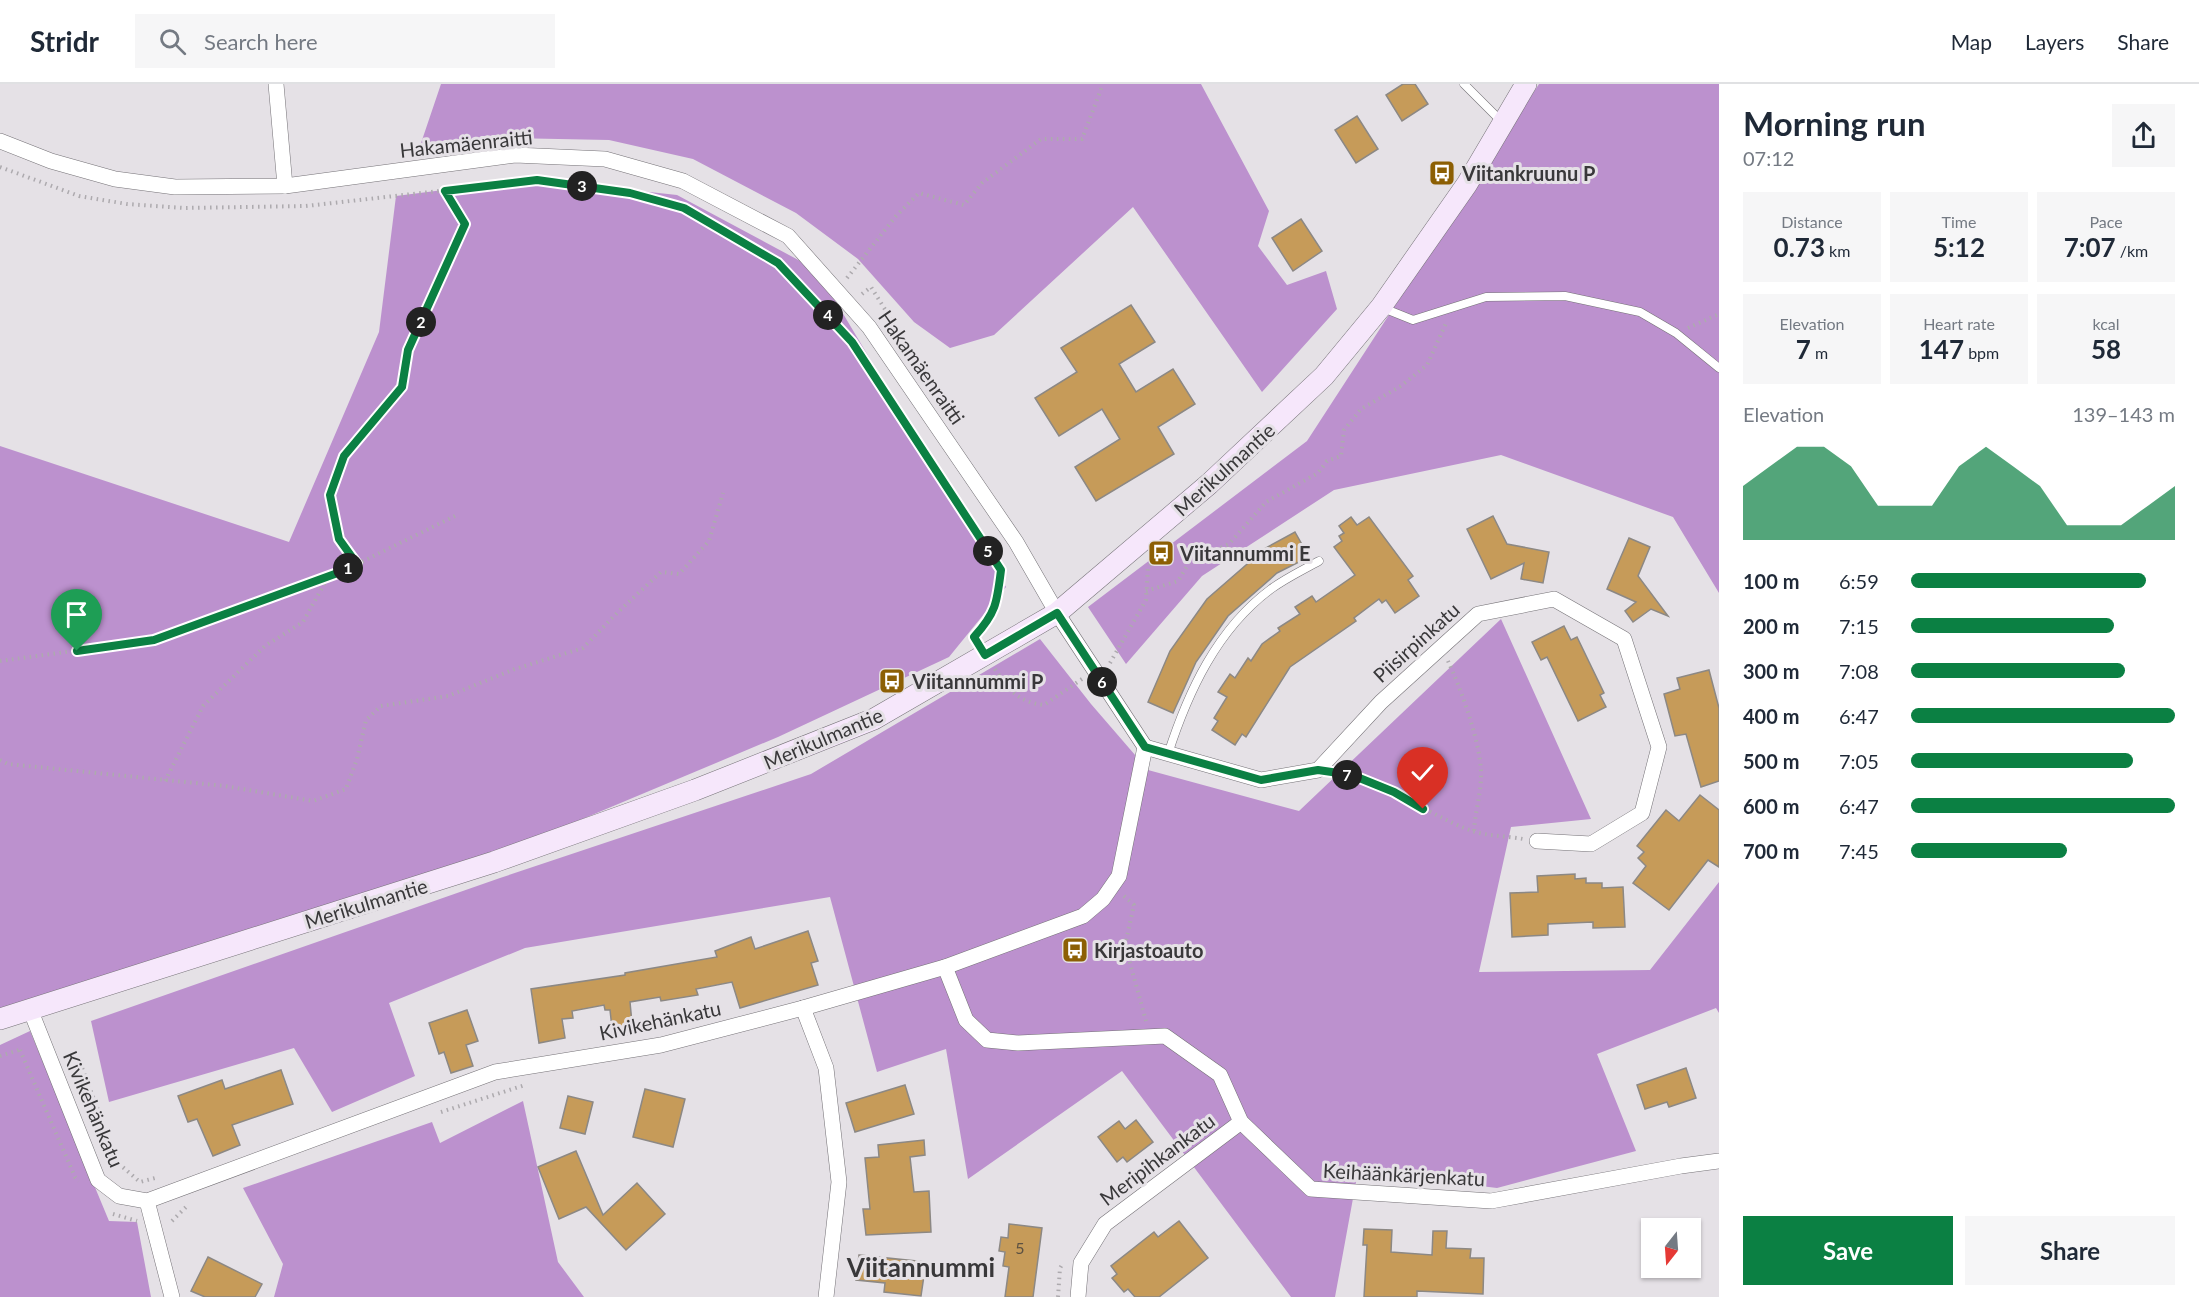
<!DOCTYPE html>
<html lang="en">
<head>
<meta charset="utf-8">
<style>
  :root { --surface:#fff; --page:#f6f6f7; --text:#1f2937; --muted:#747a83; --line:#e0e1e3; --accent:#0b8043 }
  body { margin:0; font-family:Lato,sans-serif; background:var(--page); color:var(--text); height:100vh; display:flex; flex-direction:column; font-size:22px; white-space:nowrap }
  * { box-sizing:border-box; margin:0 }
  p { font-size:20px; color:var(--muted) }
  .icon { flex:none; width:33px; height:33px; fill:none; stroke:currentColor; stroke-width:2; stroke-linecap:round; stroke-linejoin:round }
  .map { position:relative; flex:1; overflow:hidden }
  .drawer { display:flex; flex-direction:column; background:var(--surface); width:480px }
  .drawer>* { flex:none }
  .needle { width:39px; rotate:197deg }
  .fabs { position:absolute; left:1641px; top:1134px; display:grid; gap:12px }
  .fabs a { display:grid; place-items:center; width:60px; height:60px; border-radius:0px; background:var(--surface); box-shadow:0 2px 4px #0004; font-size:30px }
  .pin { position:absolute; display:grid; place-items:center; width:51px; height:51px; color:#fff; margin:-62px -26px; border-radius:50% 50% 50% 0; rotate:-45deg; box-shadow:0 0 6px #0007 }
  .pin .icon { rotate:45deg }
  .km { position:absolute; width:30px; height:30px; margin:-15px; border-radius:50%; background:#222; color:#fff; font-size:16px; line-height:30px; text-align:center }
  .round { display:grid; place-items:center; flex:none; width:63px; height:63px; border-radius:0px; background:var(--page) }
  .summary { display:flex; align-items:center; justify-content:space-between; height:102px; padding:0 24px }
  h1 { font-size:33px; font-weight:700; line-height:45px }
  .figures { display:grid; grid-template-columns:repeat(3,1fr); gap:9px; height:102px; padding:6px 24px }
  .figures div { display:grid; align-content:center; border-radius:0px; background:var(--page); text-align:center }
  .figures b { font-size:26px; font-weight:700 }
  .figures small { font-size:16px; font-weight:400 }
  .figures p { font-size:16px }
  .chart { height:168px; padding:12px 24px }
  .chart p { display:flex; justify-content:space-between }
  .chart svg { width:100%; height:108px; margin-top:6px; fill:var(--accent); opacity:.7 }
  .button { display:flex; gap:12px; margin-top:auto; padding:12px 24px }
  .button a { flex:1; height:69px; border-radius:0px; background:var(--accent); color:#fff; font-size:24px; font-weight:700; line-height:69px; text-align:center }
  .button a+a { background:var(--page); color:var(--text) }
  ul { padding:0 24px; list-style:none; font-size:20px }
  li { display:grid; grid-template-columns:96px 72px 1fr; align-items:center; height:45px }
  li i { height:15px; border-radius:8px; background:var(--accent) }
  header { display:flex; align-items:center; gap:36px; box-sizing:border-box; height:84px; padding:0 30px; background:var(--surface); border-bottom:2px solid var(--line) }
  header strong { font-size:28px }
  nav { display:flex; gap:33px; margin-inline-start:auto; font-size:21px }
  .search { width:420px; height:54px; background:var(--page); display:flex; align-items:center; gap:15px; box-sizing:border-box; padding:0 21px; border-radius:0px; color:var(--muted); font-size:22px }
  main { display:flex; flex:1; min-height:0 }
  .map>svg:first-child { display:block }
  .forest { fill:#bc91ce }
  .building { fill:#c69b59; stroke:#8c8884; stroke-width:1.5 }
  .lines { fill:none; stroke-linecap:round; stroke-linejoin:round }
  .lane-casing { stroke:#757277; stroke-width:9 }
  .street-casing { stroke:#757277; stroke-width:16 }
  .secondary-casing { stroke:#757277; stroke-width:22 }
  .path { stroke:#adaaae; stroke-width:4; stroke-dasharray:1.5 4.5; stroke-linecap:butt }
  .lane { stroke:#fff; stroke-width:8 }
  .street { stroke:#fff; stroke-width:15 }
  .secondary { stroke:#f6e7fb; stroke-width:21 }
  .route-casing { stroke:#fff; stroke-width:12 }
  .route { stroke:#0b8043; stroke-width:8 }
  .labels { text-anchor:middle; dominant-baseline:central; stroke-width:6; stroke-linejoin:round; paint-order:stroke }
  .number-label { font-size:16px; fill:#5c5142 }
  .street-label { font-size:20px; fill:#39383a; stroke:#e5e1e6 }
  .poi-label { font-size:20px; font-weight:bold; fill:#39383a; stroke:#e5e1e6; text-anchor:start }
  .district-label { font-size:26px; font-weight:bold; fill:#39383a; stroke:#e5e1e6 }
</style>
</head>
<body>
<header>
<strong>Stridr</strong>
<div class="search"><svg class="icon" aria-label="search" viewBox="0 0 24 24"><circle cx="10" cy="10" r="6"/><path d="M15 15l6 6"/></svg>Search here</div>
<nav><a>Map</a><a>Layers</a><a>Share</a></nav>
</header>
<main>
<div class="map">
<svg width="1719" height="1213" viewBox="0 0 1719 1213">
  <rect width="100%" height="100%" fill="#e5e1e6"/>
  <g class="forest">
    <path d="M 441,0 L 1201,0 L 1269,127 L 1258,162 L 1287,201 L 1326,187 L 1337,225 L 1262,308 L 1133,123 L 994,251 L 950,264 L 914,238 L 858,175 L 796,129 L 693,75 L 609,56 L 506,54 L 419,65 Z"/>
    <path d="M 1539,0 L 1719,0 L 1719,509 L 1673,433 L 1501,371 L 1334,406 L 1202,492 L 1126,580 L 1088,523 L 1307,357 Z"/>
    <path d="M 530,95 L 677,111 L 817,186 L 1006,503 L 949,573 L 778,653 L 549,749 L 0,928 L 0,362 L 289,458 L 379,248 L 396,112 Z"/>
    <path d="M 1501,535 L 1591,735 L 1511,743 L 1479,888 L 1650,886 L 1719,798 L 1719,929 L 1716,924 L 1597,970 L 1636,1067 L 1497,1104 L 1358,1087 L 1335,1213 L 1291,1213 L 1122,987 L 968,1095 L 946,965 L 877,988 L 830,813 L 525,864 L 389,919 L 415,992 L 332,1028 L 294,964 L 109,1018 L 91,937 L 500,794 L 811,690 L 1040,555 L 1091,620 L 1148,686 L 1299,727 Z"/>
    <path d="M 30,947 L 109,1137 L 137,1138 L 151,1213 L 0,1213 L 0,961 Z"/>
    <path d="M 523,1017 L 558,1178 L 584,1213 L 274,1213 L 283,1180 L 243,1104 L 432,1038 L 440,1059 Z"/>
  </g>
  <g class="building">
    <path d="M 1403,0 L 1415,0 L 1428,20 L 1402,37 L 1386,11 Z"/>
    <path d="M 1357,32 L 1378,65 L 1356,79 L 1335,46 Z"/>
    <path d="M 1301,135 L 1322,167 L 1293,187 L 1272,154 Z"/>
    <path d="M 1131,221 L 1155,258 L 1119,280 L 1136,308 L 1173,285 L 1195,320 L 1158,343 L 1174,370 L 1096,417 L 1075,383 L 1120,355 L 1102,325 L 1059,352 L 1035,314 L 1077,288 L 1061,264 Z"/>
    <path d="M 1493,432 L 1507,460 L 1549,468 L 1543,499 L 1521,495 L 1524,479 L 1491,495 L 1467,445 Z"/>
    <path d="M 1351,433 L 1357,441 L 1369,433 L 1413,492 L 1408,496 L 1419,512 L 1395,529 L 1386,516 L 1382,519 L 1379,515 L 1354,534 L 1356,537 L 1290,583 L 1246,653 L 1242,650 L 1235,661 L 1212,646 L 1218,637 L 1214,634 L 1227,613 L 1218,608 L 1230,590 L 1235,594 L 1248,574 L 1251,577 L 1262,560 L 1280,547 L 1278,544 L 1300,530 L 1295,523 L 1312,512 L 1316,518 L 1355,491 L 1334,463 L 1342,457 L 1339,452 L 1344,449 L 1339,442 Z"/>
    <path d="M 1295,448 L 1309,473 L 1277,489 L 1228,532 L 1196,578 L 1173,629 L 1148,618 L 1170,567 L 1207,515 L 1254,474 L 1253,471 Z"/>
    <path d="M 1629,454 L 1650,463 L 1638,492 L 1668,532 L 1651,525 L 1633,538 L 1625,527 L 1636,518 L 1607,505 Z"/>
    <path d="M 1564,542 L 1571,556 L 1577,553 L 1604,609 L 1600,611 L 1606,623 L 1578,637 L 1547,573 L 1541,576 L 1532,558 Z"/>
    <path d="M 1709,586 L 1719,624 L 1719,697 L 1701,703 L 1686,650 L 1675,652 L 1664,610 L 1680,605 L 1677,594 Z"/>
    <path d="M 1700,711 L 1719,726 L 1719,783 L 1708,776 L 1669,826 L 1633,799 L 1646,782 L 1638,774 L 1644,768 L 1637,762 L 1666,726 L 1679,737 Z"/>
    <path d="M 1575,790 L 1575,795 L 1586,794 L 1586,799 L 1602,799 L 1602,804 L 1623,803 L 1625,843 L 1593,844 L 1593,838 L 1548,840 L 1548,851 L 1512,853 L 1510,809 L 1538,808 L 1537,792 Z"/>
    <path d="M 808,847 L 818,877 L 811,879 L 818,901 L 740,924 L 732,898 L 696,905 L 698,911 L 661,917 L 660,913 L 630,918 L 633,950 L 613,953 L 610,926 L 605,926 L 604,921 L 572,927 L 573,934 L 562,935 L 565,954 L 539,959 L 531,905 L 625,891 L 625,889 L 717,873 L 715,867 L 751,853 L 755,865 Z"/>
    <path d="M 467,926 L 478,957 L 466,961 L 473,982 L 451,989 L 444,968 L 439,970 L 429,939 Z"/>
    <path d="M 1686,984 L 1696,1014 L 1669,1023 L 1667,1018 L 1645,1025 L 1637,1001 Z"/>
    <path d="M 281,986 L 293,1020 L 232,1041 L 240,1061 L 213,1072 L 197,1035 L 188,1038 L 178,1012 L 222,996 L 225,1005 Z"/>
    <path d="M 905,1001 L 914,1030 L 855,1048 L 846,1019 Z"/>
    <path d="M 645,1005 L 685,1015 L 673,1063 L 633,1053 Z"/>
    <path d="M 568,1012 L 593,1018 L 585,1050 L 560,1044 Z"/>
    <path d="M 1136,1036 L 1153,1058 L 1127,1078 L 1123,1073 L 1117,1078 L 1098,1053 L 1119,1037 L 1125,1045 Z"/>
    <path d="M 924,1056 L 925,1071 L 910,1073 L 914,1108 L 929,1107 L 931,1148 L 866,1151 L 863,1125 L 870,1125 L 865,1074 L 879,1073 L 878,1061 Z"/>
    <path d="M 576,1067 L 603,1131 L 637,1099 L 665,1130 L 626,1166 L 586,1123 L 559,1135 L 538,1083 Z"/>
    <path d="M 1179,1137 L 1208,1174 L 1159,1213 L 1135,1213 L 1128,1205 L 1124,1208 L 1112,1194 L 1117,1190 L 1111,1182 L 1154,1148 L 1158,1153 Z"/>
    <path d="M 1009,1140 L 1042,1144 L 1033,1213 L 1005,1213 L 1009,1183 L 1003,1182 L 1005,1168 L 999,1167 L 1001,1153 L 1008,1154 Z"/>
    <path d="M 1364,1145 L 1392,1146 L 1391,1168 L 1432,1171 L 1433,1147 L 1447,1147 L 1446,1164 L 1471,1165 L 1470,1174 L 1484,1174 L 1483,1210 L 1417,1207 L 1417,1213 L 1364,1213 L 1367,1161 L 1363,1161 Z"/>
    <path d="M 859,1171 L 926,1178 L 921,1212 L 884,1208 L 885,1199 L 856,1196 Z"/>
    <path d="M 208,1173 L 262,1200 L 255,1213 L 205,1213 L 191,1207 Z"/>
  </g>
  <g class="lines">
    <defs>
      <g id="lane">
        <path d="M 1464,0 L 1502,38"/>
        <path d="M 1383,224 L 1413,236 L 1486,213 L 1565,212 L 1640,228 L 1676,249 L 1719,284"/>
        <path d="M 1168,670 C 1188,608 1217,545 1271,505 C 1286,494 1303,486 1319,477"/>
      </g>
      <g id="street">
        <path d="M 276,0 L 285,102"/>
        <path d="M 0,57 L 51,77 L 115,95 L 175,103 L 285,102 L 515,71 L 605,75 L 683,97 L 788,152 L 869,243 L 1016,458 L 1057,529 L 1145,663 L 1119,792 L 1103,815 L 1083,832 L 945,883 L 803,924 L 661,961 L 495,988 L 147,1117 L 119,1112 L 98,1096 L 30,925"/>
        <path d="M 1145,663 L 1261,696 L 1318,686 L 1381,618 L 1478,530 L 1554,515 L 1624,555 L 1659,663 L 1642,729 L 1591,760 L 1537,757"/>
        <path d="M 945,883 L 966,936 L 987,956 L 1018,959 L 1165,952 L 1220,991 L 1241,1038 L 1311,1105 L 1491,1117 L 1681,1082 L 1719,1077"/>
        <path d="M 803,924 L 826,984 L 839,1098 L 826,1213"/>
        <path d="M 147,1117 L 172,1213"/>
        <path d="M 1078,1213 L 1081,1179 L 1105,1140 L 1241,1038"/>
      </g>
      <path id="secondary" d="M 0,935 L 494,778 L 695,706 L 874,635 L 1057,529 L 1209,400 L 1324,292 L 1381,223 L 1467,100 L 1526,0"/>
    </defs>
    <use href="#lane" class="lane-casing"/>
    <use href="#street" class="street-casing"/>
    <use href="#secondary" class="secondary-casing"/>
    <g class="path">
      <path d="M 0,83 L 79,112 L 127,120 L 184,124 L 306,122 L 537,96 L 630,109 L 684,124 L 778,179 L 852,258 L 1001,486 L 997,517 L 989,536 L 974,554"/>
      <path d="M 847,194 L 896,132 L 919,109 L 964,121 L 982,99 L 1041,55 L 1082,55 L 1103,0"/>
      <path d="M 862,210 L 871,203 L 950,329"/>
      <path d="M 1688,244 L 1719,230"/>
      <path d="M 357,480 L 339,455 L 330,411 L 343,372 L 402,303 L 408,266 L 465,140 L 445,107"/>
      <path d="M 1146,507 L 1178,497 L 1189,479 L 1229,460 L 1266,418 L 1318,389 L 1327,377 L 1341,372 L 1344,346 L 1361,325 L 1401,302 L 1427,281 L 1447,237"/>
      <path d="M 0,577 L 154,556 L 343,487 L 455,432"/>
      <path d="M 1448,577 C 1461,605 1479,655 1481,686 C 1482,707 1475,727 1474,747"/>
      <path d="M 1110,579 L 1146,516 L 1148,483 L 1161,469"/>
      <path d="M 995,585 C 1009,606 1018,618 1044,621 L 1082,595"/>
      <path d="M 0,676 L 8,680 L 225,702 L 313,717 L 346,705 L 357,675 L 366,636 L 381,622 L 448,612 L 515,585 L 583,564 L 617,529 L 661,488 L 679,490 L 709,457 L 723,409"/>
      <path d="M 1336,689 C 1385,696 1426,730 1472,747 C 1487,752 1507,752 1523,755"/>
      <path d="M 165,697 L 203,622 L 265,562 L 303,538 L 328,493"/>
      <path d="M 1124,812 L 1134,821 L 1125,861 L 1146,937"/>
      <path d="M 20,966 L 75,1093 L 79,1097"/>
      <path d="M 0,972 L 22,965"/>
      <path d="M 78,973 L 118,1079 L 140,1098 L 155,1094"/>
      <path d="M 441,1028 L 525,1001"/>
      <path d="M 113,1130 L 137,1137"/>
      <path d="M 172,1137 L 187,1122"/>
      <path d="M 1058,1213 L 1060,1184 L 1063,1179"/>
    </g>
    <use href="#lane" class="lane"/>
    <use href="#street" class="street"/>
    <use href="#secondary" class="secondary"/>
  </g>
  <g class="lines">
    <defs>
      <path id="route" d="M 77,567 L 154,556 L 343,487 L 357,480 L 339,455 L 330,411 L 344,372 L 402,303 L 408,266 L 465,140 L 445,107 L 537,96 L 630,109 L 684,124 L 778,179 L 852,258 L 1001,486 C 997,519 996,529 974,553 L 985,571 L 1057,529 L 1145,663 L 1261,696 L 1318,686 L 1352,691 L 1394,708 L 1423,725"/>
    </defs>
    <use href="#route" class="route-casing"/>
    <use href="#route" class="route"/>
  </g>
  <defs>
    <symbol id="bus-square" viewBox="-11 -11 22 22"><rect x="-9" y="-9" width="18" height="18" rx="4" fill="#8c5f04" stroke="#e5e1e6"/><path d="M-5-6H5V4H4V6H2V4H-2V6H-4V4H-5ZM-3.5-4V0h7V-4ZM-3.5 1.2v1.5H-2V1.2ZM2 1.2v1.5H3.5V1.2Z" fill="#fff"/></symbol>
  </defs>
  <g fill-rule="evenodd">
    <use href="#bus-square" x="1427" y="74" width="30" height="30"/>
    <use href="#bus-square" x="1146" y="454" width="30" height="30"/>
    <use href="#bus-square" x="877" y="582" width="30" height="30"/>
    <use href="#bus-square" x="1060" y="851" width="30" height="30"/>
  </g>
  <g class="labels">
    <g class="number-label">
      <text x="1020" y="1163">5</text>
    </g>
    <g class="street-label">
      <text transform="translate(466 59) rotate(-6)">Hakamäenraitti</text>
      <text transform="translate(922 283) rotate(55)">Hakamäenraitti</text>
      <text transform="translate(1224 385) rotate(-42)">Merikulmantie</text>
      <text transform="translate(1416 558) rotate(-42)">Piisirpinkatu</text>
      <text transform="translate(823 654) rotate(-23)">Merikulmantie</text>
      <text transform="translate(366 819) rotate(-17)">Merikulmantie</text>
      <text transform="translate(660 936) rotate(-12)">Kivikehänkatu</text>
      <text transform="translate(94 1025) rotate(67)">Kivikehänkatu</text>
      <text transform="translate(1157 1075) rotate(-37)">Meripihkankatu</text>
      <text transform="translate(1404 1090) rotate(3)">Keihäänkärjenkatu</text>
    </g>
    <g class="poi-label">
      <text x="1462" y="89">Viitankruunu P</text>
      <text x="1180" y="469">Viitannummi E</text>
      <text x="912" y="597">Viitannummi P</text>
      <text x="1094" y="866">Kirjastoauto</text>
    </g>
    <g class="district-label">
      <text x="921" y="1183">Viitannummi</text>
    </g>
  </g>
</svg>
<div class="fabs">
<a><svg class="needle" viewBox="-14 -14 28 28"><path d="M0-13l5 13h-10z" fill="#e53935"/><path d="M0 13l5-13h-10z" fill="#747a83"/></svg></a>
</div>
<div class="pin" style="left:77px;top:567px;background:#1e9e55"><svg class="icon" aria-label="arrive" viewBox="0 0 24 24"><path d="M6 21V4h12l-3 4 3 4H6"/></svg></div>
<div class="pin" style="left:1423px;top:725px;background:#d93025"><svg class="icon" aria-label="check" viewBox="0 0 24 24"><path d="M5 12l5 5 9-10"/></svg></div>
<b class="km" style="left:348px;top:484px">1</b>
<b class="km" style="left:421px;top:238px">2</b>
<b class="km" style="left:582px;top:102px">3</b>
<b class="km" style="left:828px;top:231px">4</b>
<b class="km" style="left:988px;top:467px">5</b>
<b class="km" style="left:1102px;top:598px">6</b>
<b class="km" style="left:1347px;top:691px">7</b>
</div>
<section class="drawer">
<div class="summary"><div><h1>Morning run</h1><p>07:12</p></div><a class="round"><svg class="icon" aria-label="share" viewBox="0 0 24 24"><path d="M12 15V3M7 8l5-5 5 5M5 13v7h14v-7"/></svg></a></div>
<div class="figures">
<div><p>Distance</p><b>0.73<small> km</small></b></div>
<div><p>Time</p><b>5:12</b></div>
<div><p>Pace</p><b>7:07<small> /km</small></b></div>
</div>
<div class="figures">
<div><p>Elevation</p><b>7<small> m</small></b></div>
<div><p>Heart rate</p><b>147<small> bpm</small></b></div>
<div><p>kcal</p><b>58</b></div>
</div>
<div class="chart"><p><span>Elevation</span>139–143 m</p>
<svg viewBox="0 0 160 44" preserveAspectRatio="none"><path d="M0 44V22L10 14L20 6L30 6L40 14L50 30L60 30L70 30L80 14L90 6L100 14L110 22L120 38L130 38L140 38L150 30L160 22V44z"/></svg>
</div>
<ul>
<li><b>100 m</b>6:59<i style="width:89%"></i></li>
<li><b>200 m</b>7:15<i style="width:77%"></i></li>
<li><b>300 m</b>7:08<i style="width:81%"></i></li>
<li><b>400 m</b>6:47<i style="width:100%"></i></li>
<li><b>500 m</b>7:05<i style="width:84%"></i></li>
<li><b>600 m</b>6:47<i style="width:100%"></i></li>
<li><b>700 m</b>7:45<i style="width:59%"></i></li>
</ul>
<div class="button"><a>Save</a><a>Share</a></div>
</section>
</main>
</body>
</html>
